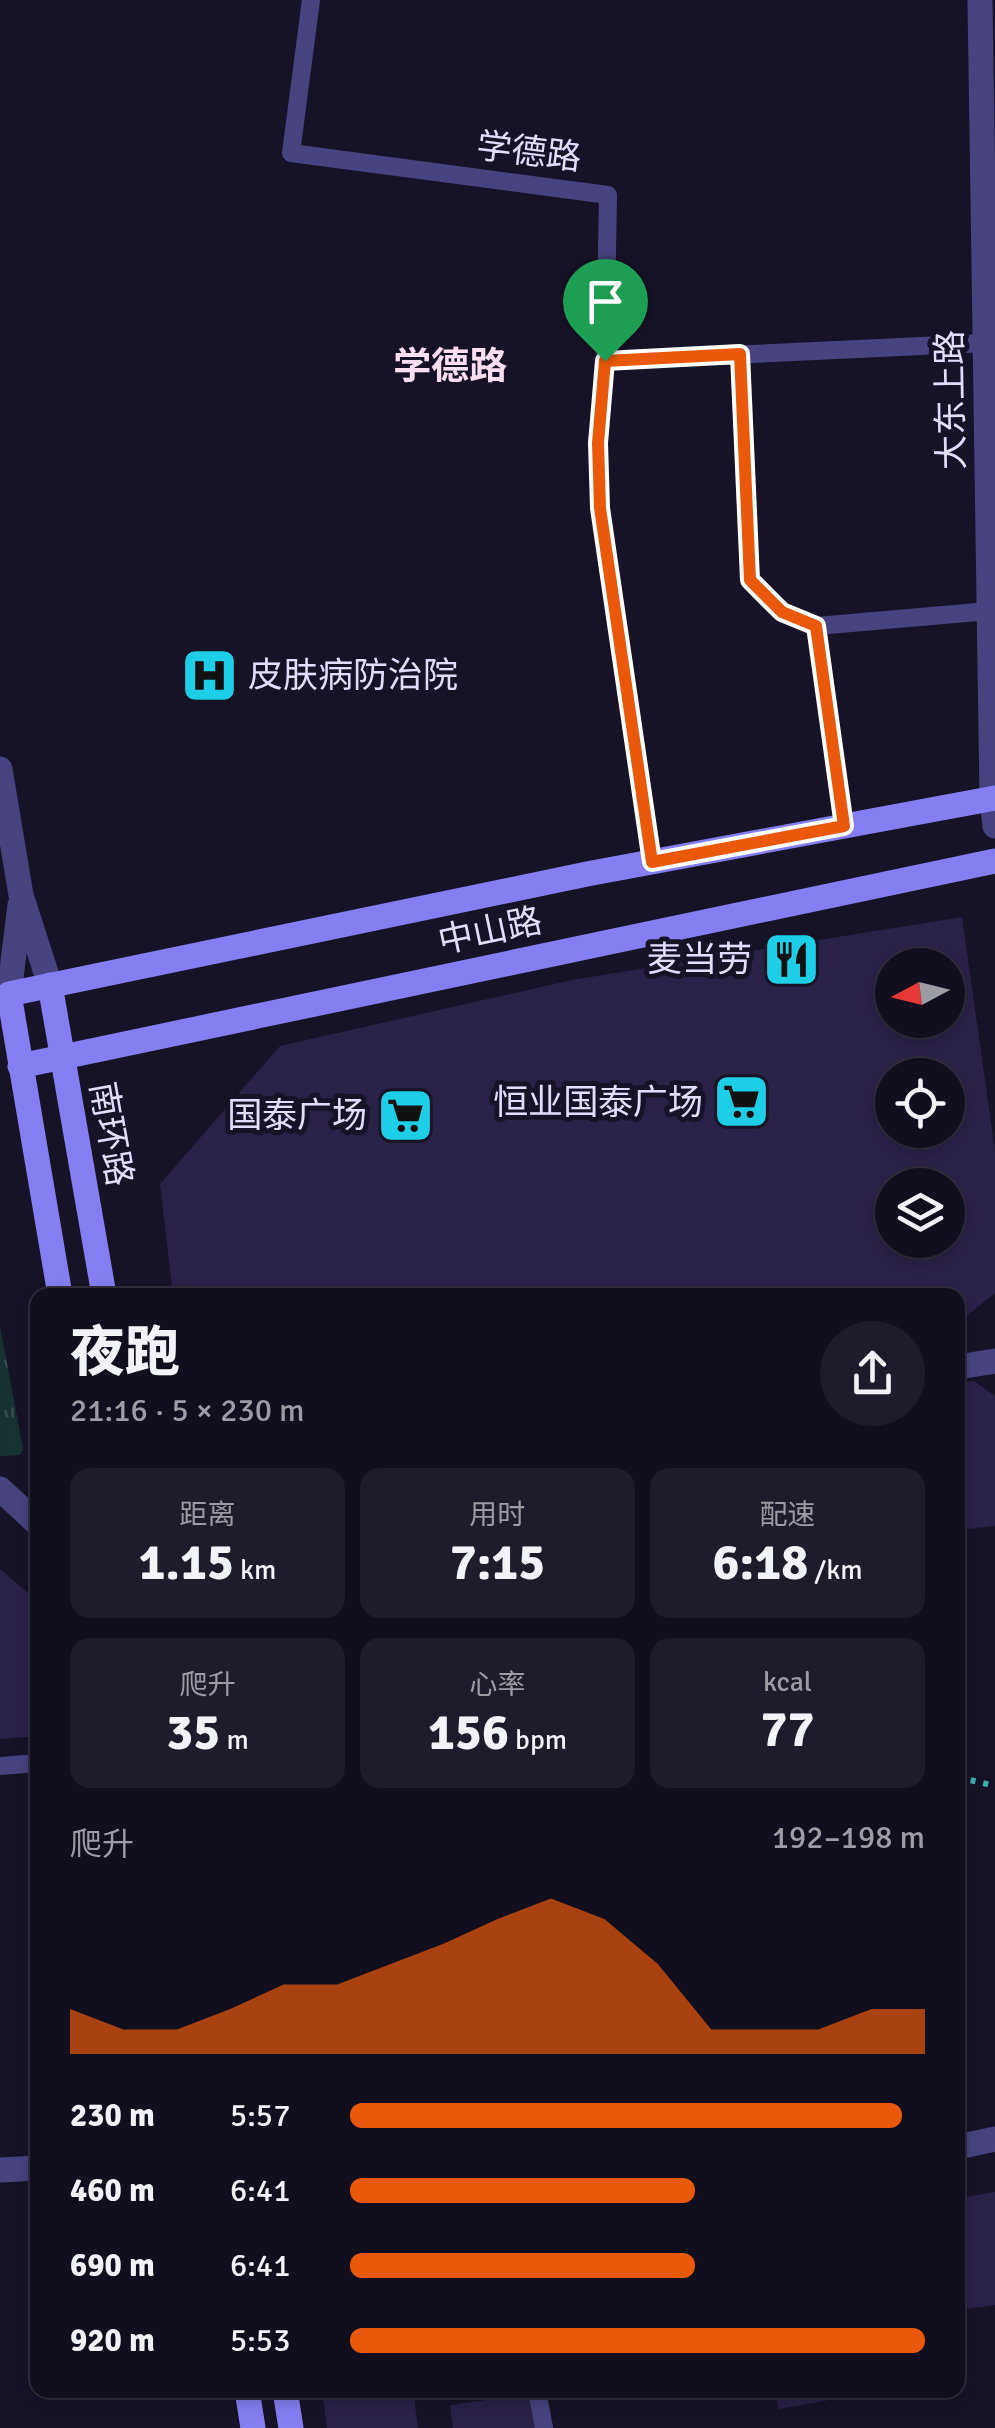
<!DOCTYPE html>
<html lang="zh">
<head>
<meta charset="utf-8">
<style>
  :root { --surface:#110e1d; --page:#1e1c2a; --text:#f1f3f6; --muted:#9c9ca4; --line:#302e3b; --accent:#ea580c }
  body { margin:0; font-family:Signika,"Noto Sans SC",sans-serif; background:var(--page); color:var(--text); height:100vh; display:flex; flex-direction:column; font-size:38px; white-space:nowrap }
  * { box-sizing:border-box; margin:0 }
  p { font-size:32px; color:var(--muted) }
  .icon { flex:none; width:55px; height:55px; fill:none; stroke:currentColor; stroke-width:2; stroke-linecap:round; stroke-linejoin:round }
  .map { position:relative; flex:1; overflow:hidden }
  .drawer { position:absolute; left:30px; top:1288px; width:935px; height:1110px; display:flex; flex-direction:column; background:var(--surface); border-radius:20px; box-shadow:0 5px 15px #0003,0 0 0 2px var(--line) }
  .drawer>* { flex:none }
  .needle { width:65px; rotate:263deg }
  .fabs { position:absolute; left:875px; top:948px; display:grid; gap:20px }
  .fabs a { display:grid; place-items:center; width:90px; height:90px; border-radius:50%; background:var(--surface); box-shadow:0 5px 15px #0003,0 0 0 2px var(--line); font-size:50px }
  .pin { position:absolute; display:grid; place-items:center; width:85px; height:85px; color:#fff; margin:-102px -42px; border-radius:50% 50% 50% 0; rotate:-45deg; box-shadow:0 0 10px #0007 }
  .pin .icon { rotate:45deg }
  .round { display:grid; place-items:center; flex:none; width:105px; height:105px; border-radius:52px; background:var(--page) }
  .overview { display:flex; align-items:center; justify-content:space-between; height:170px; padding:0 40px }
  h1 { font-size:55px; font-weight:800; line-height:75px }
  .stats { display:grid; grid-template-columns:repeat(3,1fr); gap:15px; height:170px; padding:10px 40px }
  .stats div { display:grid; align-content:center; border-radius:20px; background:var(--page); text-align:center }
  .stats b { font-size:50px; font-weight:800 }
  .stats small { font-size:28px; font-weight:400 }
  .stats p { font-size:28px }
  .chart { height:280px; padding:20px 40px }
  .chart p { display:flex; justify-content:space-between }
  .chart svg { width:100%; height:180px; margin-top:10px; fill:var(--accent); opacity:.7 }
  ul { padding:0 40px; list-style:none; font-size:32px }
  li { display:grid; grid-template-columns:160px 120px 1fr; align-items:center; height:75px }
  li i { height:25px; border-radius:12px; background:var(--accent) }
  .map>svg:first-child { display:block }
  .park { fill:url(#park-tufts) }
  .building { fill:#2a2146; fill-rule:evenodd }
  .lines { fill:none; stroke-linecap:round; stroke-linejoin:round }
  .path { stroke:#3eaeab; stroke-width:6; stroke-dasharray:5 8; stroke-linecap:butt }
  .service { stroke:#474381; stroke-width:18 }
  .pedestrian { stroke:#474381; stroke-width:25 }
  .minor { stroke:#474381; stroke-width:25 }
  .tertiary { stroke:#474381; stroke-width:25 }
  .secondary { stroke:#847ef1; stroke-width:25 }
  .route-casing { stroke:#fff; stroke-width:20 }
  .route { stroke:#ea580c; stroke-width:12 }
  .labels { text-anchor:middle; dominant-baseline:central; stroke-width:10; stroke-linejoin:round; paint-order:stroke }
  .street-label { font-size:35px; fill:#e1ddfb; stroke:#171327 }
  .poi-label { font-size:35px; fill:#e1ddfb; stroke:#171327; text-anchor:end }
  .neighbourhood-label { font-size:38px; font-weight:bold; fill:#fbdff0; stroke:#171327 }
</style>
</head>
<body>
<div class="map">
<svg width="995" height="2428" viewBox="0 0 995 2428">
  <defs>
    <pattern id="park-tufts" width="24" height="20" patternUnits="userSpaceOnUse" patternTransform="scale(2.5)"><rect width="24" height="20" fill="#173130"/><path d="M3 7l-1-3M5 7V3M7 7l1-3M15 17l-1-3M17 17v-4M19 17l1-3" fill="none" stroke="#384e4f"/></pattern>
  </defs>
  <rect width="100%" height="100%" fill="#171327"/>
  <path class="park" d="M 0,1326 L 23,1449 L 20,1455 L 0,1456 Z"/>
  <g class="building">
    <path d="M 962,917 L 995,1151 L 995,1293 L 958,1323 L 958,1295 L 173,1295 L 160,1184 L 280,1046 L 572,980 ZM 892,965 L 948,965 L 948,1020 L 892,1020 ZM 892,1075 L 948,1075 L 948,1130 L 892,1130 ZM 892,1185 L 948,1185 L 948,1240 L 892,1240 Z"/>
    <path d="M 974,1381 L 995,1396 L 995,1526 L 958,1530 L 958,1383 Z"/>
    <path d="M 0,1569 L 38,1602 L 38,1736 L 0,1739 Z"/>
    <path d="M 995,2192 L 995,2305 L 958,2310 L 958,2198 Z"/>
    <path d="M 322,2390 L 413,2390 L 418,2428 L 327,2428 Z"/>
    <path d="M 775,2390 L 875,2390 L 875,2392 L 778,2409 Z"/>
    <path d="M 530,2394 L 535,2428 L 453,2428 L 450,2405 Z"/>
  </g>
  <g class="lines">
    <path class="path" d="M 958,1777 L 995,1786"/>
    <g class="service">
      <path d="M 311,0 L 291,153 L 608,195 L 605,361 L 985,343"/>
      <path d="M 739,355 L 750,580 L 782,612 L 817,626"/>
      <path d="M 605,361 L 598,443 L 600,508 L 653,862"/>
      <path d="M 844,826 L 817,626 L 989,611"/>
      <path d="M 0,1766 L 38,1763"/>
      <path d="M 537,2390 L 544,2428"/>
    </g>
    <path class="pedestrian" d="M 980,0 L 992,798"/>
    <g class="minor">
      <path d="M 992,798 L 995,826"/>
      <path d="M 958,1367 L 995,1361"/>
      <path d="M 0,1489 L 38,1524"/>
      <path d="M 0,2170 L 38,2168"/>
    </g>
    <g class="tertiary">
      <path d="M 0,769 L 21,895 L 50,985"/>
      <path d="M 9,994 L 20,905"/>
      <path d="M 958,2147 L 995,2139"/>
    </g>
    <g class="secondary">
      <path d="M 50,985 L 104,1295"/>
      <path d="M 20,1066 L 995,861"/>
      <path d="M 60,1295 L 9,994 L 587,874 L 995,798"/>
      <path d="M 247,2390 L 253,2428"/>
      <path d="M 285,2390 L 291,2428"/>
    </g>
  </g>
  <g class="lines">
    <defs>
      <path id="route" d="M 740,354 L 750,580 L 782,612 L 816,626 L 844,826 L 652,862 L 600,508 L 598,443 L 605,361 Z"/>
    </defs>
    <use href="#route" class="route-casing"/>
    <use href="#route" class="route"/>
  </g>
  <defs>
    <symbol id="hospital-square" viewBox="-11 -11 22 22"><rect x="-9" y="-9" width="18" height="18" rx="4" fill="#1ecde6" stroke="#171327"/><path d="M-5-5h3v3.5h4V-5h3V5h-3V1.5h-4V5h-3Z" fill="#111"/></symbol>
    <symbol id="restaurant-square" viewBox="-11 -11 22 22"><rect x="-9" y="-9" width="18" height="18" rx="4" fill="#1ecde6" stroke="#171327"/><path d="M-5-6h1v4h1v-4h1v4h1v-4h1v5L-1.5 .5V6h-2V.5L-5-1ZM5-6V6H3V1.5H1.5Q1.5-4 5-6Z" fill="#111"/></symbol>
    <symbol id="supermarket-square" viewBox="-11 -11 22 22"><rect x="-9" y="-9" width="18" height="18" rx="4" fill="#1ecde6" stroke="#171327"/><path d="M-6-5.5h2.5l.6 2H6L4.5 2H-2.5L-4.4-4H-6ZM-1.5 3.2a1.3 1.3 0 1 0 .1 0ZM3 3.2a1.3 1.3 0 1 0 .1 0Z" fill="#111"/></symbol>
  </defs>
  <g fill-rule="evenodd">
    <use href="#hospital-square" x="178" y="644" width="63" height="63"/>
    <use href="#restaurant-square" x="760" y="928" width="63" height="63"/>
    <use href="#supermarket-square" x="710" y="1070" width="63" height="63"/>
    <use href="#supermarket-square" x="374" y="1084" width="63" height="63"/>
  </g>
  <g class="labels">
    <g class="street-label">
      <text transform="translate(529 152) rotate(7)">学德路</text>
      <text transform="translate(951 400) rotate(-91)">大东上路</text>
      <text transform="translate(490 931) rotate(-12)">中山路</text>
      <text transform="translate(111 1134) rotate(80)">南环路</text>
    </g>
    <g class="poi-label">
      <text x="248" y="675" text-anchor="start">皮肤病防治院</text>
      <text x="752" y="959">麦当劳</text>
      <text x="703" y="1102">恒业国泰广场</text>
      <text x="367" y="1115">国泰广场</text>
    </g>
    <g class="neighbourhood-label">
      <text x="450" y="366">学德路</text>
    </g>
  </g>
</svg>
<div class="fabs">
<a><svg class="needle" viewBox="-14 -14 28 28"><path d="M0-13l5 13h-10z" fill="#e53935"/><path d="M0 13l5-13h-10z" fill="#9c9ca4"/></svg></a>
<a><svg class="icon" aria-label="locate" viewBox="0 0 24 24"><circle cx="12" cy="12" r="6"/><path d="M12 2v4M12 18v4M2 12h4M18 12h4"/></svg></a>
<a><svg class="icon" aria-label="layers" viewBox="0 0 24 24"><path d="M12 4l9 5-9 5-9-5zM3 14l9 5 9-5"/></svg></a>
</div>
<div class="pin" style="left:605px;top:361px;background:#1e9e55"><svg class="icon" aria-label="arrive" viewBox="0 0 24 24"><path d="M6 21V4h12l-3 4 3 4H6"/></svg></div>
<section class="drawer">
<div class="overview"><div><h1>夜跑</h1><p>21:16 · 5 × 230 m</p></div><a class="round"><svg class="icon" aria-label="share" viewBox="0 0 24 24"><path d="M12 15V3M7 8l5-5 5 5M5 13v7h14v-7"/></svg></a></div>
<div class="stats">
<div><p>距离</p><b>1.15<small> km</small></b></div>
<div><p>用时</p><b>7:15</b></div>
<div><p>配速</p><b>6:18<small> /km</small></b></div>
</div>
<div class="stats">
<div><p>爬升</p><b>35<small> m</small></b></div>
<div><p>心率</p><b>156<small> bpm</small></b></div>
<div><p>kcal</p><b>77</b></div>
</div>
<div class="chart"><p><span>爬升</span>192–198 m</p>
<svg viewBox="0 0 160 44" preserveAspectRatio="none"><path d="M0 44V33L10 38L20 38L30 33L40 27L50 27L60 22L70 17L80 11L90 6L100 11L110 22L120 38L130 38L140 38L150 33L160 33V44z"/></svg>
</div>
<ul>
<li><b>230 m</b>5:57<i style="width:96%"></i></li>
<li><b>460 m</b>6:41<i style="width:60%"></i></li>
<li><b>690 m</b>6:41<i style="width:60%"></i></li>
<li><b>920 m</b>5:53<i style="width:100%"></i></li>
</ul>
</section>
</div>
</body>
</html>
